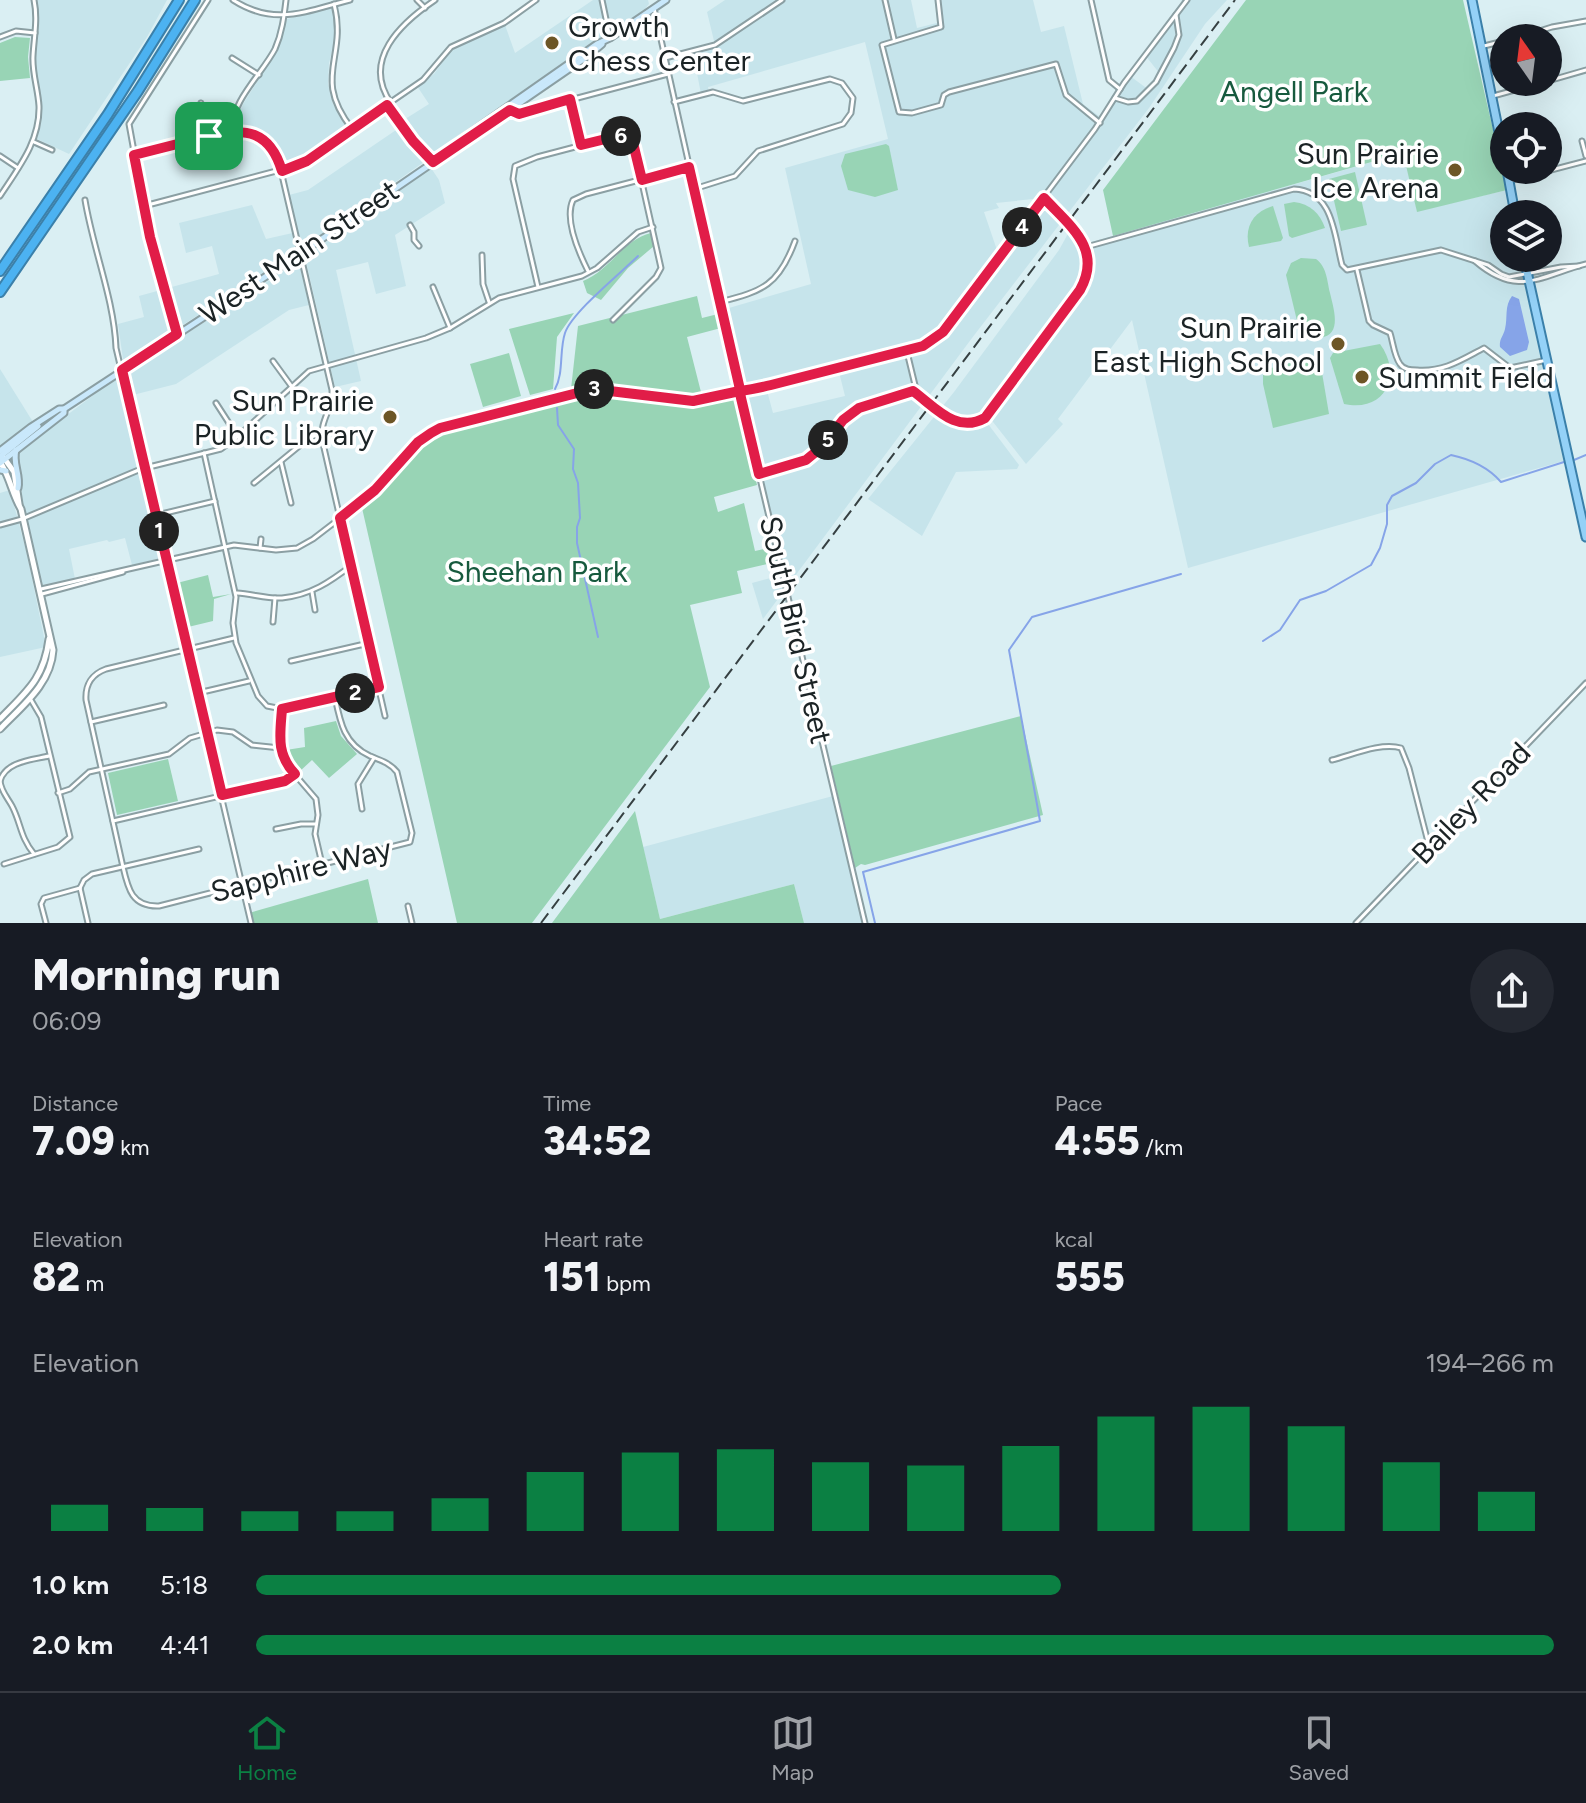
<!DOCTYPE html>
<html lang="en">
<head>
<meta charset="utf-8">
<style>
  :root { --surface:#171b24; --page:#242831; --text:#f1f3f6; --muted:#9ea1a6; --line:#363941; --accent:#0b8043 }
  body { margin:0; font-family:Figtree,sans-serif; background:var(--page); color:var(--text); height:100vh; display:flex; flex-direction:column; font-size:30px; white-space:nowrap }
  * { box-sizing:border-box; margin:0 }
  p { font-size:26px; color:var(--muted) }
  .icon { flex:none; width:44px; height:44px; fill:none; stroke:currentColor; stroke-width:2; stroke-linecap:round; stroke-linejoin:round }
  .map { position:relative; height:923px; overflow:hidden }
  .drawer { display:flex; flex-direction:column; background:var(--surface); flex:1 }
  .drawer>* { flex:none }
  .needle { width:52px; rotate:346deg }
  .tools { position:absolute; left:1490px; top:24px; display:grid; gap:16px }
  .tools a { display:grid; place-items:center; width:72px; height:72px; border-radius:50%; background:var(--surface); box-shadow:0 8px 32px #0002; font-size:40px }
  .pin { position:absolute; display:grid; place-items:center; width:68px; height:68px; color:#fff; margin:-34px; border-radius:16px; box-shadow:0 4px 12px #0006 }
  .km { position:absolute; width:40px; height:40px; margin:-20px; border-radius:50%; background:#222; color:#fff; font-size:22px; line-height:40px; text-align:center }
  .round { display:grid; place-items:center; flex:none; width:84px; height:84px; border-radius:42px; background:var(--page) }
  .summary { display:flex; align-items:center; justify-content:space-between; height:136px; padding:0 32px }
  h1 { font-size:44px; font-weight:800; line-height:60px }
  .figures { display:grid; grid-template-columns:repeat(3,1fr); gap:12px; height:136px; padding:8px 32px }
  .figures div { display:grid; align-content:center }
  .figures b { font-size:40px; font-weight:800 }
  .figures small { font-size:22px; font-weight:400 }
  .figures p { font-size:22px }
  .chart { height:224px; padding:16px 32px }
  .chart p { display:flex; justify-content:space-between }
  .chart svg { width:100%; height:144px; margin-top:8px; stroke:var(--accent); stroke-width:6 }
  ul { padding:0 32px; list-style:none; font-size:26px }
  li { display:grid; grid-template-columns:128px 96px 1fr; align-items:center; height:60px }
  li i { height:20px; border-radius:10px; background:var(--accent) }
  .tab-bar { display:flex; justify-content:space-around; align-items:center; height:112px; border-top:2px solid var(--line); background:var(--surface); font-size:22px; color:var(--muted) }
  .tab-bar a { display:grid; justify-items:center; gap:4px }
  .tab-bar .selected { color:var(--accent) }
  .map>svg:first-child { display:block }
  .built { fill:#c6e4eb; fill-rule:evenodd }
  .green { fill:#98d4b5 }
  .water { fill:#86a4e8 }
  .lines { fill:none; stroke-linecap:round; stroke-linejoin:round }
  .stream { stroke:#86a4e8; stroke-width:2 }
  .minor-casing { stroke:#8b9fa3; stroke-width:7 }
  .tertiary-casing { stroke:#8b9fa3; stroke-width:9 }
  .secondary-casing { stroke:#8b9fa3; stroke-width:9 }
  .primary-casing { stroke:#3b80aa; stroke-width:11 }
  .motorway-casing { stroke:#3b80aa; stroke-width:12 }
  .minor { stroke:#fff; stroke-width:3 }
  .tertiary { stroke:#fff; stroke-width:5 }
  .secondary { stroke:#c9e8fb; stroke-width:5 }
  .primary { stroke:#94d1f7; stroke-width:7 }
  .motorway { stroke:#4cb2f1; stroke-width:8 }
  .rail { stroke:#364042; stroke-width:2; stroke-dasharray:12 6; stroke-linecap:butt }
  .route-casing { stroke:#fff; stroke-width:16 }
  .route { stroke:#e11d48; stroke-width:10 }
  .poi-dot { fill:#6d5626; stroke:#fff; stroke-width:3 }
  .labels { text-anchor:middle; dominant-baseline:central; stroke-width:7; stroke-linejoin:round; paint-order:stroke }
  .poi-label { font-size:30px; fill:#1b2325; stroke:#fff; text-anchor:end }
  .park-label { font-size:30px; fill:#175a3e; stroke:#fff }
  .street-label { font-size:30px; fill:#1b2325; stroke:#fff }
</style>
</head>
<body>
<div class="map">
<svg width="1586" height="923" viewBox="0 0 1586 923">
  <rect width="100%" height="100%" fill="#daeff3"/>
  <g class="built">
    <path d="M 37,0 L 167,0 L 147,37 L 69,154 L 37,139 L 42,110 L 35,63 L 39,22 Z"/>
    <path d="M 593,0 L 648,0 L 649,4 L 644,10 L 436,153 L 430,153 L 422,146 L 402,121 L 429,104 L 417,86 L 434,74 L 452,49 L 505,25 L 515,53 Z"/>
    <path d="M 725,0 L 911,0 L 917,28 L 941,22 L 938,0 L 1033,0 L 1041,32 L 1064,26 L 1083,104 L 1103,119 L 1130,76 L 1149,90 L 1160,74 L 1145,55 L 1184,3 L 1181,0 L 1227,0 L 1205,24 L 1149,108 L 972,338 L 763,619 L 752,583 L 782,575 L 722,310 L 811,284 L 785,168 L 888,139 L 865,42 L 708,87 L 709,92 L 701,94 L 693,52 L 715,45 L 707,12 ZM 1043,198 L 999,256 L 984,212 L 999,208 L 996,203 ZM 838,368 L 845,396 L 773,413 L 766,387 Z"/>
    <path d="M 332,8 L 336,37 L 329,63 L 328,84 L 333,104 L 347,128 L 312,154 L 285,167 L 269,140 L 253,130 L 235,127 L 235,122 L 243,104 L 276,52 L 287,19 Z"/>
    <path d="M 399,128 L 424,155 L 424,162 L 309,243 L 132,358 L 125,361 L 123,359 L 118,324 L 144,317 L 139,296 L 219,274 L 212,246 L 186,253 L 179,223 L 252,205 L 266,239 L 297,232 L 289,195 L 308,190 Z"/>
    <path d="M 1404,153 L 1417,211 L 1507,190 L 1512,214 L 1504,214 L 1504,258 L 1521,258 L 1567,460 L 1188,568 L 1132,320 L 1058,419 L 1063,424 L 1026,464 L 986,413 L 982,416 L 1019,465 L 1017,469 L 956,472 L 922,536 L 868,499 L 954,392 L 1059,250 L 1070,230 L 1080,240 L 1085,256 L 1090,255 L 1088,243 Z"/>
    <path d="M 431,168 L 439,180 L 445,203 L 395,235 L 406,286 L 376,294 L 368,262 L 336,270 L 361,381 L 335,387 L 305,257 Z"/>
    <path d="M 296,263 L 300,267 L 309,305 L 289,310 L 176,384 L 125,397 L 161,558 L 132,565 L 125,538 L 109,542 L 107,540 L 69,549 L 75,579 L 42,585 L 23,504 L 17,453 L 104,387 Z"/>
    <path d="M 0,369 L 33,422 L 0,448 Z"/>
    <path d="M 10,490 L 27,554 L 46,647 L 0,657 L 0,493 Z"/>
    <path d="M 833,796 L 864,923 L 804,923 L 794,884 L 660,919 L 643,847 Z"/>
  </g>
  <g class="green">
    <path d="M 1246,0 L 1463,0 L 1507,190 L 1417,212 L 1403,153 L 1113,236 L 1103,190 Z"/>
    <path d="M 15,37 L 30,38 L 28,57 L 30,78 L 0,81 L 0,43 Z"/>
    <path d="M 886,144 L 889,146 L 898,190 L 875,197 L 848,190 L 841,166 L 845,154 Z"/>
    <path d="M 1355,172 L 1367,225 L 1341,231 L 1329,179 Z"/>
    <path d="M 1294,202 C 1310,204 1320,213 1325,228 L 1292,238 L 1289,236 L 1284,204 Z"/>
    <path d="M 1273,206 L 1283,238 L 1281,241 L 1249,247 C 1244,227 1253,212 1273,206 Z"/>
    <path d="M 651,233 L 654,246 L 628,268 L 601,300 L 587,293 L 583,281 C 609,271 624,239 651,233 Z"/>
    <path d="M 1301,258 L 1316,259 C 1327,267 1327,281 1330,293 C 1335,314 1344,341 1310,338 L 1299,329 L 1286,275 L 1291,263 Z"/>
    <path d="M 697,296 L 702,318 L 718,314 L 721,328 L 687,337 L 702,396 L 603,385 L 571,389 L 578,326 Z"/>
    <path d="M 574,313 L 557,337 L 553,389 L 530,395 L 509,329 Z"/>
    <path d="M 1380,344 C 1403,375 1385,413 1344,404 L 1330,358 L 1333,353 Z"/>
    <path d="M 509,353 L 521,396 L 483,407 L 470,364 Z"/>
    <path d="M 1314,357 L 1320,361 L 1329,414 L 1273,428 L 1263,384 L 1263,370 Z"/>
    <path d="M 597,394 L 692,406 L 737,398 L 757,485 L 714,497 L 718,512 L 744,503 L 755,551 L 773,547 L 776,562 L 737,571 L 742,593 L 690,605 L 710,687 L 532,923 L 457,923 L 362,508 C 388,489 403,460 429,440 C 449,425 505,416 531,410 L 531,407 L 561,399 L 562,401 Z"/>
    <path d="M 208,575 L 213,597 L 231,594 L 214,599 L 213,621 L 188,627 L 177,583 Z"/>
    <path d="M 1021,716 L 1043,815 L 865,865 L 861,864 L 855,868 L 831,766 Z"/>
    <path d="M 336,721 L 341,736 L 357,754 L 329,778 L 312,760 L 299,772 L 289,760 L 286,750 L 305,747 L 304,728 Z"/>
    <path d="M 168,759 L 178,801 L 117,815 L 108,773 Z"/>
    <path d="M 635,811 L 660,919 L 794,884 L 804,923 L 552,923 Z"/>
    <path d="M 368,879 L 378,923 L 251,923 L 249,913 Z"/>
  </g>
  <path class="water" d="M 1512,296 L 1519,299 L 1529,342 L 1527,350 L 1510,356 L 1500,347 C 1499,339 1503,337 1505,329 C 1508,317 1504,307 1512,296 Z"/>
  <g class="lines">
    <g class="stream">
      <path d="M 555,389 C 564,373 559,351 565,333 C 572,312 621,273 638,256"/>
      <path d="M 557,408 L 558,425 L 574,449 L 573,469 L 578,483 L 580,518 L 577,527 L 577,543 L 598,637"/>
      <path d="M 1574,460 L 1586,455"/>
      <path d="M 1263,641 L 1280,630 L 1300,600 L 1326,591 L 1371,565 L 1380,548 L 1387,524 L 1387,505 L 1392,496 L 1416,483 L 1435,464 L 1451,455 C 1470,459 1488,467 1501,482 L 1564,462"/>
      <path d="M 875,923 L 863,872 L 1040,821 L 1009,650 L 1032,617 L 1181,574"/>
    </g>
    <defs>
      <g id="minor">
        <path d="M 233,0 C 275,27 306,11 350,0"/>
        <path d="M 417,0 L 425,8"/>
        <path d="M 602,0 L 610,38"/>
        <path d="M 885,0 L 894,39"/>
        <path d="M 938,0 L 941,27 L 882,45 L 899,112 L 912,113 L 941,105 L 944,95 L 949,92 L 1056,64 L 1066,95 L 1100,123"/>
        <path d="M 1091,0 L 1109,80 L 1120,89"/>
        <path d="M 334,4 C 348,59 311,76 352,129"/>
        <path d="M 654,8 L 741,398 L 865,923"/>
        <path d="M 0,37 L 16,31 L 35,33"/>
        <path d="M 1517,38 L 1552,27 L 1586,21"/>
        <path d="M 1484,46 L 1504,41"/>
        <path d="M 232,58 L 259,75"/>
        <path d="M 665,58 L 715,45 L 782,0"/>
        <path d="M 1548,81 L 1586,70"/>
        <path d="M 1493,96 L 1544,82"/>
        <path d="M 1115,98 L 1128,102 L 1137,101 L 1156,82 L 1174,48 L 1179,35 L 1176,15"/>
        <path d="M 570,99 L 581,145"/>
        <path d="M 674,102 L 713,92 L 743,101 L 830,79 L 842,83 L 853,98 L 851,113 L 843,124 L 758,151 L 735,176 L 694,189"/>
        <path d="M 201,103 L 208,134"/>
        <path d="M 391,103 C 361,60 401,23 435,0"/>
        <path d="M 388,106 L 413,141 L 433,162"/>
        <path d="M 510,110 L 521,113 L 668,74"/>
        <path d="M 232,131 C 231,101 262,74 275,49 C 282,33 284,17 286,0"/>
        <path d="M 1582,141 L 1586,156"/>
        <path d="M 34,142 L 52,150"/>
        <path d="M 134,155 L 237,131 L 260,138 L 278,158 L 332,390 C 333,409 320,420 322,439 L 385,716"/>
        <path d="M 0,156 L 18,168"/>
        <path d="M 1509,181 L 1586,161"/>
        <path d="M 0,196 C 19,167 40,141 39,106 C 38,89 32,73 33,56 C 34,37 38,19 34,0"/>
        <path d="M 85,200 C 93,249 114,299 116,348 L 251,923"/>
        <path d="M 144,206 L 299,165 L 423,80 L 451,47 L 504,23 L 536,0"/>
        <path d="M 410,225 L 414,232 L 414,240 L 419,246"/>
        <path d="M 1086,247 L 1294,189 C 1334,191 1334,235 1342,265 L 1347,270 L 1441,250 L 1488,265 L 1501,274 L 1509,277 L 1561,267 L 1579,266"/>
        <path d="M 482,255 L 483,284 L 489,302"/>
        <path d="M 1475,261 C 1518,298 1540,276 1586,264"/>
        <path d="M 1357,270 L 1369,321 L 1373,325 L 1390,333 C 1393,342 1394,356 1400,364 C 1404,370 1411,370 1417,370 C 1444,372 1461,360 1484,348 L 1510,368 L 1547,360"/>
        <path d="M 588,271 C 579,253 564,219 573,200 L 586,194 L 689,167"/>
        <path d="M 433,287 L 450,328"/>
        <path d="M 538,287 L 513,179 L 515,166 L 537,157 L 613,137 L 625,137 L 634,147 L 661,268 L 656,277 L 613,320"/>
        <path d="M 720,302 C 763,291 779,285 795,241"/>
        <path d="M 177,334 L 148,228 L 129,124 L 208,0"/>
        <path d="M 907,352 L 915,385 L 913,391"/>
        <path d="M 273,361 L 292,387"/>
        <path d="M 913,391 C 935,406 957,434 985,418 L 1080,290 C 1089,274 1090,254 1082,238 L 1044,198"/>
        <path d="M 216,403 L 238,437"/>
        <path d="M 204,453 L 236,597 L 233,623 L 236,643 L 258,696 L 267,706 L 282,709 L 379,687"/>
        <path d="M 281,462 L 291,503"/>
        <path d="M 760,473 C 783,468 806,465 822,447 C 833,435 840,419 855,410 C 872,399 897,402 913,391"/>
        <path d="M 254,483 L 309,438 L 321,433"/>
        <path d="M 157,515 L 215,501"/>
        <path d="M 0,525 L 22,519 L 141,469 L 221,449 L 236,438 L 309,371 L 426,338 L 450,328 L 499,298 L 582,276 L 597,268 L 638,232 L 653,227"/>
        <path d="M 260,548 L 261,539"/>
        <path d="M 41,589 L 234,545 L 276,550 L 297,548 L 313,539 L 369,496 L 418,442 L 440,428 L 593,389 L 701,401 L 925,345 L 946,327 L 1095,129 L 1124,83 L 1187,0"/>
        <path d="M 312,592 L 315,610"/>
        <path d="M 237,593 C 252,594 268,599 282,598 C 311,595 330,582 352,565"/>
        <path d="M 42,594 L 123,572"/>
        <path d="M 273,622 L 275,598"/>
        <path d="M 234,638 L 106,669 C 92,674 85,685 86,700 L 123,867 C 128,889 132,907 159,906 L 410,842 L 412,833 L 397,772 C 390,763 380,760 370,756 C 344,744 340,722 335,697"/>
        <path d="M 291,661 L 369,643"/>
        <path d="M 198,693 L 249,681"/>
        <path d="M 282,709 L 280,751 L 285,763 L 316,799 L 318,815 L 315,834 L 322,864"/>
        <path d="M 91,722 L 164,705"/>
        <path d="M 1332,760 C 1352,755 1381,742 1401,748 L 1409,768 L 1429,846"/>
        <path d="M 0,781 C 1,791 7,797 12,806 C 21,823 20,837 34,854"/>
        <path d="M 0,781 C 6,761 32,760 49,756"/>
        <path d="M 58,793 L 70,789 L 89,772 L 169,754 L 190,738 L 217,730 L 233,732 L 252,745 L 280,748"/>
        <path d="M 362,809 L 358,784 L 374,758"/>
        <path d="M 113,821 L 285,781 L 295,774"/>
        <path d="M 276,829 L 301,824 L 316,824"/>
        <path d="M 4,864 L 58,847 L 70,837 L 41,717 L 31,700"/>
        <path d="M 80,888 L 84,880 L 92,874 L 199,849"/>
        <path d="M 80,888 L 88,923"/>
        <path d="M 408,906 L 412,923"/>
        <path d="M 46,923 L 41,904 L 44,898 L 80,888"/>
        <path d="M 1356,923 L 1586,683"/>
      </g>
      <g id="tertiary">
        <path d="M 4,458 L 14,472 L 19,504"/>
        <path d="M 0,462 C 10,477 12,494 21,509 L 53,650 C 51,684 22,706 0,729"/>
        <path d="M 0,719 C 26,692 44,679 49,639"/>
      </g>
      <g id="secondary">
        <path d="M 454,146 L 457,142 L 597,44 L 610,38 L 666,0"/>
        <path d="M 16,450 C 12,463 21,475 18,488"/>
        <path d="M 0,451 L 31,427 L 59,409 L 64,409 L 300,254 L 588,56 L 602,44"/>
        <path d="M 0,462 L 2,455 L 38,426"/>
        <path d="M 0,463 L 64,413 L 64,409"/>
        <path d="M 0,470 L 6,471"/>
      </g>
      <g id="primary">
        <path d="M 1472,0 L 1504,157"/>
        <path d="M 1507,170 L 1515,214"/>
        <path d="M 1524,258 L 1586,537"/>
      </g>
      <g id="motorway">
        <path d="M 0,271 L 108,114 L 179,0"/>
        <path d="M 0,292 L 138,91 L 195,0"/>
      </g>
    </defs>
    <use href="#minor" class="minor-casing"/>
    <use href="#tertiary" class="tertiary-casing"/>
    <use href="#secondary" class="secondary-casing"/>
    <use href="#primary" class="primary-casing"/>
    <use href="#motorway" class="motorway-casing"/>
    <use href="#minor" class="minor"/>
    <use href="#tertiary" class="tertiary"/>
    <use href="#secondary" class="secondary"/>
    <use href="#primary" class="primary"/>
    <use href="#motorway" class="motorway"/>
    <path class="rail" d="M 541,923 L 1235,0"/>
  </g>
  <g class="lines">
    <defs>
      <path id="route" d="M 209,136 L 134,155 L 150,237 L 177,334 L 122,370 L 222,795 L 285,781 L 295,774 C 276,754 280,735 282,709 L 379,687 L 340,518 L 375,490 L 418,442 L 431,433 L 440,428 L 593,389 L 693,401 L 735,392 C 747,390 759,388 771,385 L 923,346 L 943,332 L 1044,198 C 1070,226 1103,249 1080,290 L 985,418 C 956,434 935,407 913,391 L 859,408 L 843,420 L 823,446 L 806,460 L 759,474 L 741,398 L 739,385 L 689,167 L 642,180 L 634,147 L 628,139 L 618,136 L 581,145 L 570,99 L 519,114 L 510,110 L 433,162 L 413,141 L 387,105 L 307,161 L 282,171 C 270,131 246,127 209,136"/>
    </defs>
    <use href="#route" class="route-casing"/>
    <use href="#route" class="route"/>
  </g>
  <g class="poi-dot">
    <circle cx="552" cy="43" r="8"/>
    <circle cx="1455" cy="170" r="8"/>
    <circle cx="1338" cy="344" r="8"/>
    <circle cx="1362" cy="377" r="8"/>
    <circle cx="390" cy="417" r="8"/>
  </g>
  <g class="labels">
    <g class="poi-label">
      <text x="568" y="26" text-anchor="start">Growth<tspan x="568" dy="34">Chess Center</tspan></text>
      <text x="1439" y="153">Sun Prairie<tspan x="1439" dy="34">Ice Arena</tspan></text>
      <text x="1322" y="327">Sun Prairie<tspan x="1322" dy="34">East High School</tspan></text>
      <text x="1378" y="377" text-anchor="start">Summit Field</text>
      <text x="374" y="400">Sun Prairie<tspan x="374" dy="34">Public Library</tspan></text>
    </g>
    <g class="park-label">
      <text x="1294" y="91">Angell Park</text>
      <text x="537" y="571">Sheehan Park</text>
    </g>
    <g class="street-label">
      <text transform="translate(299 252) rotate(-34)">West Main Street</text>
      <text transform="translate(796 630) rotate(77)">South Bird Street</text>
      <text transform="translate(1471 803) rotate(-46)">Bailey Road</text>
      <text transform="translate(301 870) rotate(-14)">Sapphire Way</text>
    </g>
  </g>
</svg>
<div class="tools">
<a><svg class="needle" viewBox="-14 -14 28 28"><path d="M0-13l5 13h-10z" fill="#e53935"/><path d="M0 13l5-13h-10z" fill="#9ea1a6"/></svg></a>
<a><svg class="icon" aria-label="locate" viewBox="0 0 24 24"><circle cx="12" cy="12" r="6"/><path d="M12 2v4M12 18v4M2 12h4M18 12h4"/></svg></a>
<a><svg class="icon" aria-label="layers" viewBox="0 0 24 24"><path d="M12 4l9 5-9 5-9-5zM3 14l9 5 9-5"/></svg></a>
</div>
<div class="pin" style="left:209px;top:136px;background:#1e9e55"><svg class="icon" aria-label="arrive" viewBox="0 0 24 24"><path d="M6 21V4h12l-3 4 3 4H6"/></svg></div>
<b class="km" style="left:159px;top:531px">1</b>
<b class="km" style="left:355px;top:693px">2</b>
<b class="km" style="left:594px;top:389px">3</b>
<b class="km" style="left:1022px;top:227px">4</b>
<b class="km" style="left:828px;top:440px">5</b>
<b class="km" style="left:621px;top:136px">6</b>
</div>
<section class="drawer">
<div class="summary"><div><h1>Morning run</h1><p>06:09</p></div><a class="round"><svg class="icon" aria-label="share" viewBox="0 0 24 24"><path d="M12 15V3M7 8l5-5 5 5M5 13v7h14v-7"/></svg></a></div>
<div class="figures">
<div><p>Distance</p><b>7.09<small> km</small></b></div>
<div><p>Time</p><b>34:52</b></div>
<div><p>Pace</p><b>4:55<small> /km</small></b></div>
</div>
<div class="figures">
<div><p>Elevation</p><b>82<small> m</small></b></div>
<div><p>Heart rate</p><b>151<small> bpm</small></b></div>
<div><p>kcal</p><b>555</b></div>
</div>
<div class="chart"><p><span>Elevation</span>194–266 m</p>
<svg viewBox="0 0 160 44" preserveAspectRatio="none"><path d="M5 44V36M15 44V37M25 44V38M35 44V38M45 44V34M55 44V26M65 44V20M75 44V19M85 44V23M95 44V24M105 44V18M115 44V9M125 44V6M135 44V12M145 44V23M155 44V32"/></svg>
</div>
<ul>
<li><b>1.0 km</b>5:18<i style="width:62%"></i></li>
<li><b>2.0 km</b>4:41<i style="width:100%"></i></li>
</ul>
</section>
<nav class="tab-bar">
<a class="selected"><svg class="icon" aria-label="home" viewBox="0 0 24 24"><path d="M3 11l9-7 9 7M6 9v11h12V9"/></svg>Home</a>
<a><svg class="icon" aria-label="map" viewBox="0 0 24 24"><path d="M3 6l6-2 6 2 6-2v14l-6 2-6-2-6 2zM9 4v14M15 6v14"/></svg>Map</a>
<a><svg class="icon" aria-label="saved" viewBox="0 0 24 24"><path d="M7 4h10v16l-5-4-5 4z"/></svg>Saved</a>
</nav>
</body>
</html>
